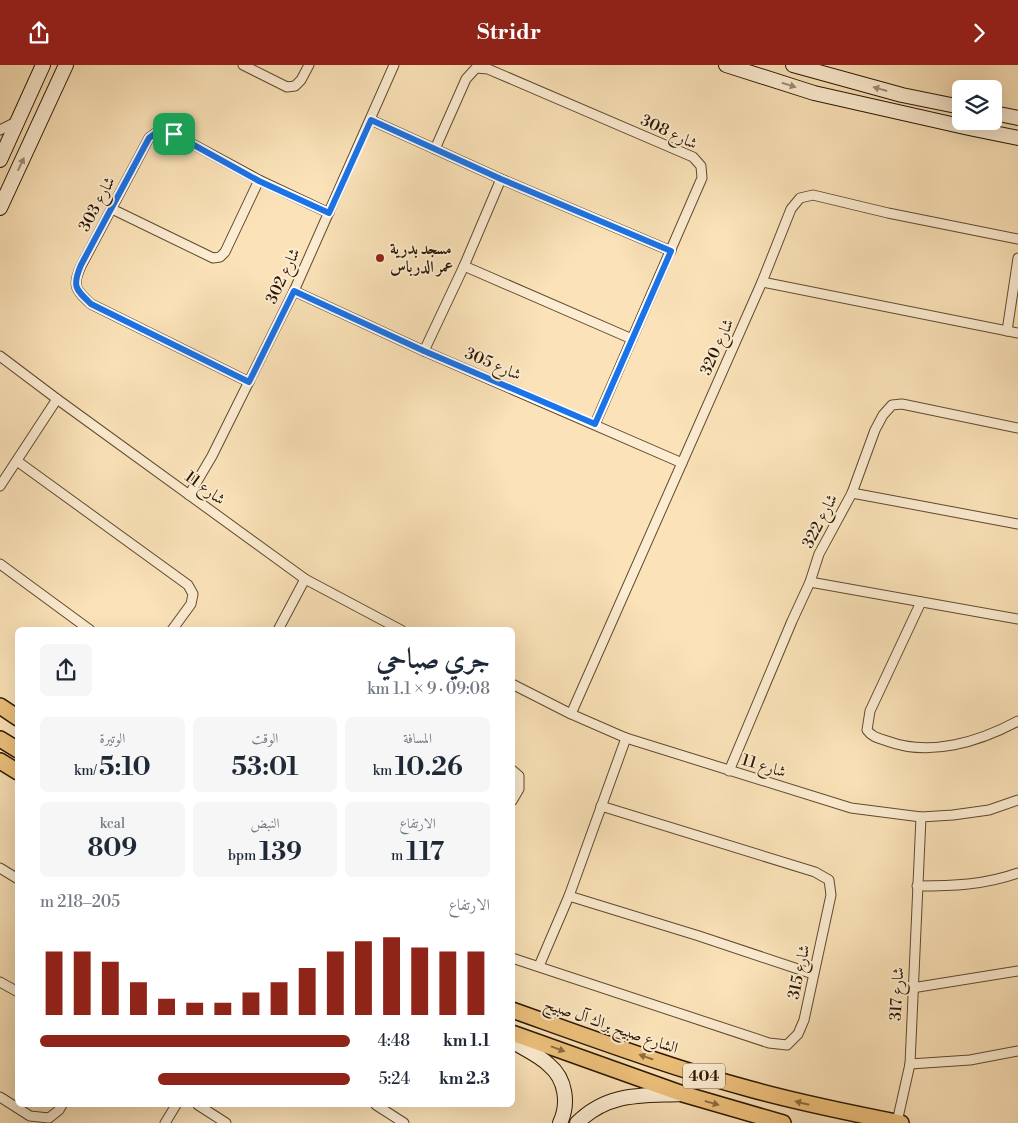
<!DOCTYPE html>
<html lang="ar">
<head>
<meta charset="utf-8">
<style>
  :root { --surface:#fff; --page:#f6f6f7; --text:#1f2937; --muted:#747a83; --accent:#8f2418 }
  body { margin:0; font-family:"Libre Bodoni",Amiri,serif; background:var(--page); color:var(--text); direction:rtl; height:100vh; display:flex; flex-direction:column; font-size:19px; white-space:nowrap }
  * { box-sizing:border-box; margin:0 }
  p { font-size:16px; color:var(--muted) }
  .icon { flex:none; width:28px; height:28px; fill:none; stroke:currentColor; stroke-width:2; stroke-linecap:round; stroke-linejoin:round }
  .map { position:relative; flex:1; overflow:hidden; direction:ltr }
  .panel { position:absolute; left:15px; top:562px; width:500px; height:480px; display:flex; flex-direction:column; background:var(--surface); border-radius:8px; box-shadow:0 5px 20px #0002; direction:rtl }
  .panel>* { flex:none }
  .buttons { position:absolute; left:952px; top:15px; display:grid; gap:10px }
  .buttons a { display:grid; place-items:center; width:50px; height:50px; border-radius:8px; background:var(--surface); box-shadow:0 5px 20px #0002; font-size:25px }
  .pin { position:absolute; display:grid; place-items:center; width:42px; height:42px; color:#fff; margin:-21px; border-radius:10px; box-shadow:0 2px 8px #0006 }
  .round { display:grid; place-items:center; flex:none; width:52px; height:52px; border-radius:8px; background:var(--page) }
  .head { display:flex; align-items:center; justify-content:space-between; height:85px; padding:0 25px }
  h1 { font-size:28px; font-weight:700; line-height:38px }
  .figures { display:grid; grid-template-columns:repeat(3,1fr); gap:8px; height:85px; padding:5px 25px }
  .figures div { display:grid; align-content:center; border-radius:8px; background:var(--page); text-align:center }
  .figures b { font-size:25px; font-weight:700 }
  .figures small { font-size:14px; font-weight:400 }
  .figures p { font-size:14px }
  .chart { height:140px; padding:10px 25px }
  .chart p { display:flex; justify-content:space-between }
  .chart svg { width:100%; height:90px; margin-top:5px; stroke:var(--accent); stroke-width:6 }
  ul { padding:0 25px; list-style:none; font-size:16px }
  li { display:grid; grid-template-columns:80px 60px 1fr; align-items:center; height:38px }
  li i { height:12px; border-radius:6px; background:var(--accent) }
  header { display:flex; justify-content:space-between; align-items:center; height:65px; padding:0 25px; background:var(--accent); color:#fff; font-size:22px; font-weight:700 }
  .map>svg:first-child { display:block }
  .lines { fill:none; stroke-linecap:round; stroke-linejoin:round }
  .street-casing { stroke:#5f4a2e; stroke-width:11 }
  .secondary-casing { stroke:#2b1700; stroke-width:16 }
  .primary-casing { stroke:#2b1700; stroke-width:18 }
  .street { stroke:#fcecd1; stroke-width:9 }
  .secondary { stroke:#fcecd1; stroke-width:14 }
  .primary { stroke:#eec17c; stroke-width:15 }
  .oneway { fill:#9e8c73 }
  .oneway2 { fill:#8c6c3e }
  .route-casing { stroke:#fff; stroke-width:10 }
  .route { stroke:#1a73e8; stroke-width:6 }
  .poi-dot { fill:#8f2418; stroke:#fcecd1; stroke-width:2 }
  .labels { text-anchor:middle; dominant-baseline:central; stroke-width:4; stroke-linejoin:round; paint-order:stroke }
  .shield { fill:#fcecd1; stroke:#6a573f; stroke-width:1 }
  .shield-label { font-size:15px; font-weight:bold; fill:#2b1700 }
  .street-label { font-size:16px; fill:#2b1700; stroke:#fcecd1 }
  .poi-label { font-size:16px; font-weight:bold; fill:#2b1700; stroke:#fcecd1; text-anchor:start }
</style>
</head>
<body>
<header><svg class="icon" aria-label="forward" viewBox="0 0 24 24"><path d="M9 5l7 7-7 7"/></svg>Stridr<svg class="icon" aria-label="share" viewBox="0 0 24 24"><path d="M12 15V3M7 8l5-5 5 5M5 13v7h14v-7"/></svg></header>
<div class="map">
<svg width="1018" height="1058" viewBox="0 0 1018 1058">
  <rect width="100%" height="100%" fill="#fbe2b8"/>
  <filter id="stains"><feTurbulence type="fractalNoise" baseFrequency=".004" numOctaves="4"/><feColorMatrix values="0 0 0 0 .2 0 0 0 0 .09 0 0 0 0 .02 0 0 0 .5 -.17"/></filter>
  <radialGradient id="worn" r=".72"><stop offset=".6" stop-color="#630" stop-opacity="0"/><stop offset="1" stop-color="#630" stop-opacity=".3"/></radialGradient>
  <g class="lines">
    <defs>
      <g id="street">
        <path d="M 243,0 L 287,22 L 295,21 L 301,15 L 309,0"/>
        <path d="M 371,55 L 501,114 L 671,186"/>
        <path d="M 0,65 L 16,57"/>
        <path d="M 435,84 L 466,14 L 476,3 L 488,4 L 693,92 L 701,101 L 702,113 L 595,359"/>
        <path d="M 112,144 L 213,193 L 220,192 L 225,187 L 259,115"/>
        <path d="M 464,201 L 632,274"/>
        <path d="M 762,217 L 1018,268"/>
        <path d="M 294,226 L 424,286 L 682,398"/>
        <path d="M 1007,266 L 1018,193"/>
        <path d="M 424,286 L 464,201 L 501,114"/>
        <path d="M 0,291 L 57,334 L 305,514 L 401,565"/>
        <path d="M 249,317 L 91,239 C 75,224 72,221 81,201 L 149,73 L 160,65 L 174,69 L 259,115 L 329,148"/>
        <path d="M 17,396 L 188,520 L 193,529 L 191,539 L 172,565"/>
        <path d="M 0,421 L 57,334"/>
        <path d="M 852,428 L 1018,459"/>
        <path d="M 189,430 L 212,391 L 294,226 L 394,0"/>
        <path d="M 0,499 L 90,565"/>
        <path d="M 810,517 L 1018,554"/>
        <path d="M 921,537 L 870,646 L 867,665 C 872,672 878,673 887,676 C 930,692 979,677 1018,656"/>
        <path d="M 278,565 L 305,514"/>
        <path d="M 512,619 L 571,649 L 626,673 L 851,743 L 921,752 L 953,750 L 989,745 L 1018,735"/>
        <path d="M 571,649 L 762,217 L 791,144 L 800,133 L 813,130 L 888,148 L 1018,174"/>
        <path d="M 512,705 L 519,711 L 519,724 L 512,736"/>
        <path d="M 729,706 L 792,556 L 810,517 L 819,489 L 852,428 L 875,365 L 883,350 L 892,340 L 902,339 L 1018,363"/>
        <path d="M 921,752 L 910,999 L 970,995 L 1018,986"/>
        <path d="M 0,803 L 18,814"/>
        <path d="M 917,821 C 952,821 985,820 1018,808"/>
        <path d="M 569,831 L 699,871 L 813,909"/>
        <path d="M 512,893 L 769,978 L 787,980 L 798,969 L 804,955 L 831,830 L 829,815 L 815,807 L 601,741"/>
        <path d="M 539,901 L 569,831 L 626,673"/>
        <path d="M 0,917 L 18,927"/>
        <path d="M 912,923 L 1018,906"/>
        <path d="M 0,1032 L 30,1051 L 49,1053 L 59,1045 L 62,1040"/>
        <path d="M 198,1040 L 226,1058"/>
        <path d="M 376,1040 L 404,1058"/>
        <path d="M 897,1057 L 910,999"/>
        <path d="M 165,1058 L 176,1040"/>
      </g>
      <g id="secondary">
        <path d="M 726,0 L 814,28 L 969,63 L 1018,73"/>
        <path d="M 793,0 L 902,30 L 961,42"/>
        <path d="M 994,48 L 1018,53"/>
        <path d="M 0,95 L 43,0"/>
        <path d="M 0,143 L 66,0"/>
        <path d="M 512,976 C 524,984 539,990 549,1000 C 566,1014 569,1039 560,1058"/>
        <path d="M 577,1058 C 608,1027 641,1031 681,1029"/>
      </g>
      <g id="primary">
        <path d="M 0,641 L 18,653"/>
        <path d="M 0,674 L 18,685"/>
        <path d="M 0,696 L 18,707"/>
        <path d="M 512,945 C 591,973 669,1002 750,1024 C 800,1038 850,1048 901,1058"/>
        <path d="M 512,968 L 683,1029 L 783,1058"/>
      </g>
    </defs>
    <use href="#street" class="street-casing"/>
    <use href="#secondary" class="secondary-casing"/>
    <use href="#primary" class="primary-casing"/>
    <use href="#street" class="street"/>
    <use href="#secondary" class="secondary"/>
    <use href="#primary" class="primary"/>
  </g>
  <defs><path id="oneway-solid" d="M-6-.8H1V-3.2L6.5 0L1 3.2V.8H-6Z" transform="scale(1.25)"/></defs>
  <g class="oneway">
    <use href="#oneway-solid" transform="translate(789 20) rotate(17)"/>
    <use href="#oneway-solid" transform="translate(880 24) rotate(-164)"/>
    <use href="#oneway-solid" transform="translate(21 99) rotate(-65)"/>
  </g>
  <g class="oneway2">
    <use href="#oneway-solid" transform="translate(558 984) rotate(20)"/>
    <use href="#oneway-solid" transform="translate(646 992) rotate(-161)"/>
    <use href="#oneway-solid" transform="translate(712 1038) rotate(16)"/>
    <use href="#oneway-solid" transform="translate(802 1038) rotate(-166)"/>
  </g>
  <g class="lines">
    <defs>
      <path id="route" d="M 371,55 L 501,114 L 671,186 L 595,359 L 424,286 L 294,226 L 249,317 L 91,239 C 75,224 72,221 81,200 L 149,73 L 160,65 L 174,69 L 259,116 L 329,148 Z"/>
    </defs>
    <use href="#route" class="route-casing"/>
    <use href="#route" class="route"/>
  </g>
  <circle class="poi-dot" cx="380" cy="193" r="5"/>
  <g class="labels">
    <rect class="shield" x="683" y="998.5" width="42" height="25" rx="4"/>
    <g class="shield-label">
      <text x="704" y="1011">404</text>
    </g>
    <g class="street-label">
      <text transform="translate(669 67) rotate(25)">شارع 308</text>
      <text transform="translate(97 139) rotate(-62)">شارع 303</text>
      <text transform="translate(283 211) rotate(-65)">شارع 302</text>
      <text transform="translate(717 282) rotate(-66)">شارع 320</text>
      <text transform="translate(493 299) rotate(23)">شارع 305</text>
      <text transform="translate(205 423) rotate(36)">شارع 11</text>
      <text transform="translate(820 456) rotate(-63)">شارع 322</text>
      <text transform="translate(764 701) rotate(17)">شارع 11</text>
      <text transform="translate(799 907) rotate(-78)">شارع 315</text>
      <text transform="translate(897 929) rotate(-87)">شارع 317</text>
      <text transform="translate(611 961) rotate(19)">الشارع صبيح براك آل صبيح</text>
    </g>
    <g class="poi-label">
      <text x="390" y="184">مسجد بدرية<tspan x="390" dy="18">عمر الدرباس</tspan></text>
    </g>
  </g>
  <rect width="100%" height="100%" filter="url(#stains)"/>
  <rect width="100%" height="100%" fill="url(#worn)"/>
</svg>
<div class="buttons">
<a><svg class="icon" aria-label="layers" viewBox="0 0 24 24"><path d="M12 4l9 5-9 5-9-5zM3 14l9 5 9-5"/></svg></a>
</div>
<div class="pin" style="left:174px;top:69px;background:#1e9e55"><svg class="icon" aria-label="arrive" viewBox="0 0 24 24"><path d="M6 21V4h12l-3 4 3 4H6"/></svg></div>
<section class="panel">
<div class="head"><div><h1>جري صباحي</h1><p>09:08 · 9 × 1.1 km</p></div><a class="round"><svg class="icon" aria-label="share" viewBox="0 0 24 24"><path d="M12 15V3M7 8l5-5 5 5M5 13v7h14v-7"/></svg></a></div>
<div class="figures">
<div><p>المسافة</p><b>10.26<small> km</small></b></div>
<div><p>الوقت</p><b>53:01</b></div>
<div><p>الوتيرة</p><b>5:10<small> /km</small></b></div>
</div>
<div class="figures">
<div><p>الارتفاع</p><b>117<small> m</small></b></div>
<div><p>النبض</p><b>139<small> bpm</small></b></div>
<div><p>kcal</p><b>809</b></div>
</div>
<div class="chart"><p><span>الارتفاع</span>205–218 m</p>
<svg viewBox="0 0 160 44" preserveAspectRatio="none"><path d="M5 44V13M15 44V13M25 44V18M35 44V28M45 44V36M55 44V38M65 44V38M75 44V33M85 44V28M95 44V21M105 44V13M115 44V8M125 44V6M135 44V11M145 44V13M155 44V13"/></svg>
</div>
<ul>
<li><b>1.1 km</b>4:48<i style="width:100%"></i></li>
<li><b>2.3 km</b>5:24<i style="width:62%"></i></li>
</ul>
</section>
</div>
</body>
</html>
